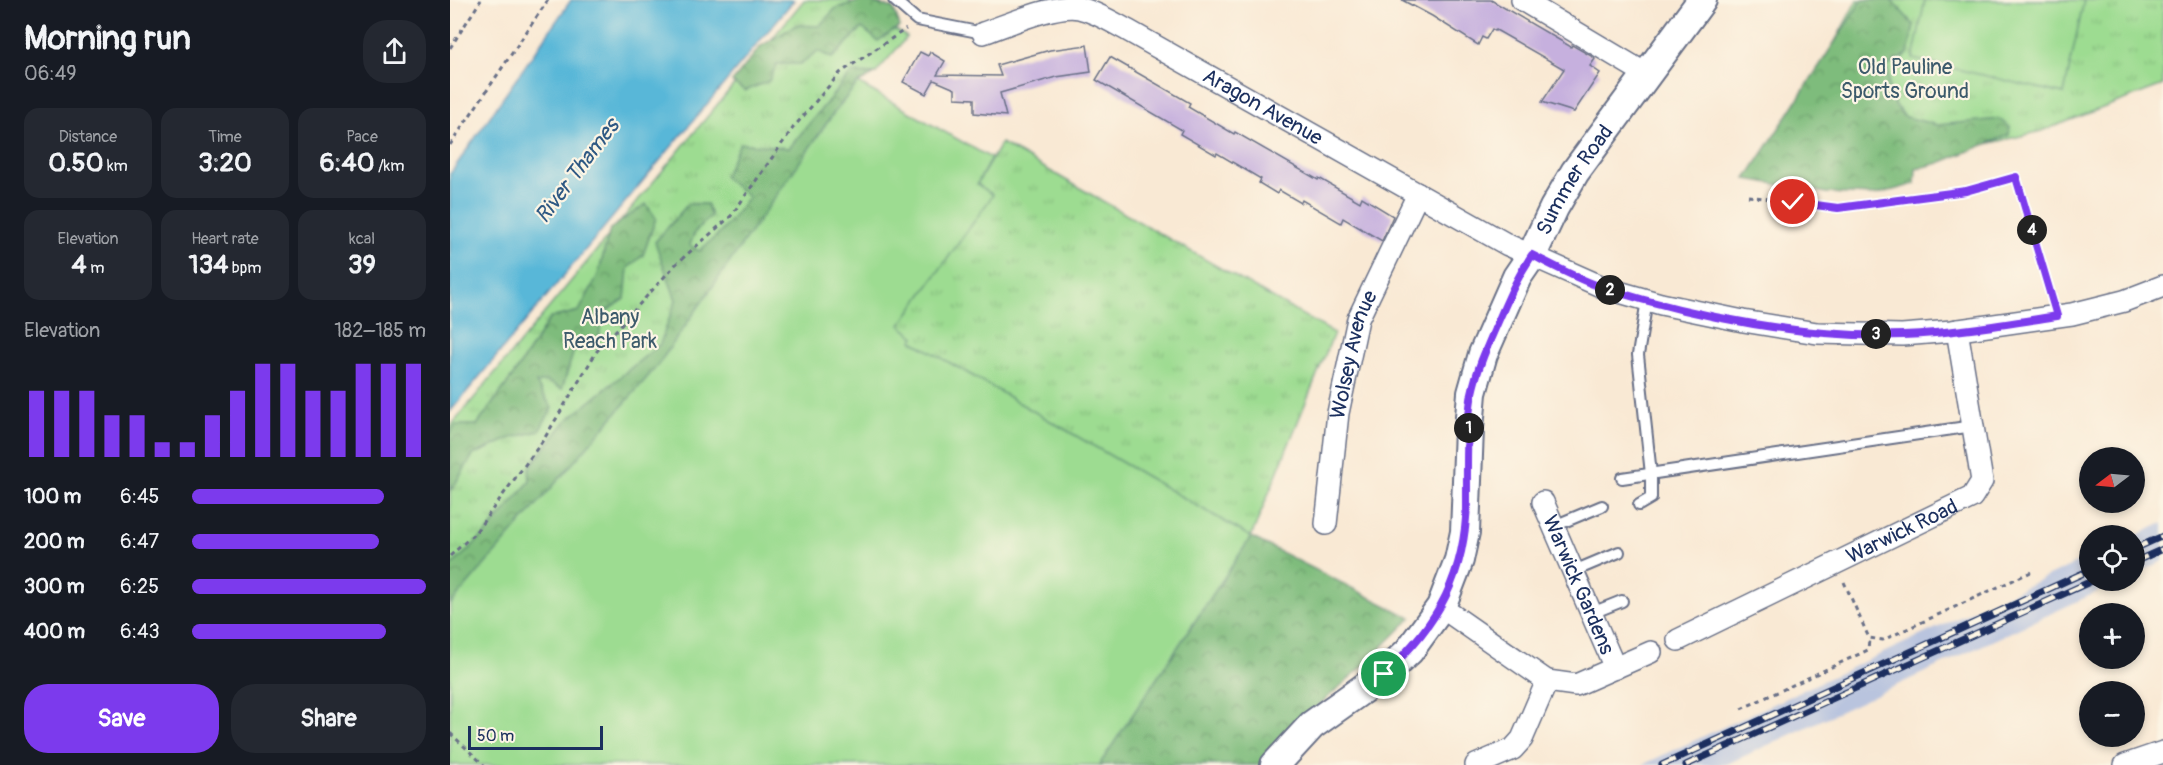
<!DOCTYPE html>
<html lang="en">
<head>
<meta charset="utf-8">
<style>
  :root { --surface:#171b24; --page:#242831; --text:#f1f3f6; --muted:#9ea1a6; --accent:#7c3aed }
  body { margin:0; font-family:Pangolin,sans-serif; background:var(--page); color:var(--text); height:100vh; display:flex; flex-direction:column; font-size:22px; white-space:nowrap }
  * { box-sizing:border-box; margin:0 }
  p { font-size:20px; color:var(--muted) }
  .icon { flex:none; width:33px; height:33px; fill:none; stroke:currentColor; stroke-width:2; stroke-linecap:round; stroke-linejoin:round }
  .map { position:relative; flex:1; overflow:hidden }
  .details { display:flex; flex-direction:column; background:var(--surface); width:450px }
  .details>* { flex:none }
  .needle { width:39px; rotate:254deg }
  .controls { position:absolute; left:1629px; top:447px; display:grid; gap:12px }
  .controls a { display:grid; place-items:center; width:66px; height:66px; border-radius:50%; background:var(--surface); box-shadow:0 3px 9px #0003; font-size:30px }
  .scale { position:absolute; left:18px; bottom:15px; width:135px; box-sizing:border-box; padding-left:6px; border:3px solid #1b2f5e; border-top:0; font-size:16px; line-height:21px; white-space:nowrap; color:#1b2f5e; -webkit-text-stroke:4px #fcf5e5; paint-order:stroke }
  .pin { position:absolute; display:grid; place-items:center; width:51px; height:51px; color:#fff; margin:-26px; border:3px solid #fff; border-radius:50%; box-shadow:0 2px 6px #0007 }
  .km { position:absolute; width:30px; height:30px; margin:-15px; border-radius:50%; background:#222; color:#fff; font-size:16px; line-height:30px; text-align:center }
  .round { display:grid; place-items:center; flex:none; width:63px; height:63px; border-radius:24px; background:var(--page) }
  .headline { display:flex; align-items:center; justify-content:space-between; height:102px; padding:0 24px }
  h1 { font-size:33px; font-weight:700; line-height:45px }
  .metrics { display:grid; grid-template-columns:repeat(3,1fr); gap:9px; height:102px; padding:6px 24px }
  .metrics div { display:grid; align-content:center; border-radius:15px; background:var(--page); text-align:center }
  .metrics b { font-size:26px; font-weight:700 }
  .metrics small { font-size:16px; font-weight:400 }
  .metrics p { font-size:16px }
  .chart { height:168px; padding:12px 24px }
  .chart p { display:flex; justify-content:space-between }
  .chart svg { width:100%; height:108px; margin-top:6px; stroke:var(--accent); stroke-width:6 }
  .cta { display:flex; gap:12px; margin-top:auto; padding:12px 24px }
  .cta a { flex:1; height:69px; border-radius:24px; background:var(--accent); color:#fff; font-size:24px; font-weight:700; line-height:69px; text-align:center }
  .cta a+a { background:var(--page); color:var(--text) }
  ul { padding:0 24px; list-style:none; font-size:20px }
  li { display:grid; grid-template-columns:96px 72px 1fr; align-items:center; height:45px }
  li i { height:15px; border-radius:8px; background:var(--accent) }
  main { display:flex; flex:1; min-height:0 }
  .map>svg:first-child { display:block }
  .railway { fill:#b9c4de }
  .grass { fill:url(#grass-tufts); stroke:#5c8678; stroke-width:1.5 }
  .forest { fill:url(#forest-crowns); stroke:#4c766c; stroke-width:1.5 }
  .pitch { fill:#9ddc91; stroke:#5c8678; stroke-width:1.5 }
  .water { fill:#59b7d8; stroke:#3a739b; stroke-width:1.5 }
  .building { fill:#c6b0de }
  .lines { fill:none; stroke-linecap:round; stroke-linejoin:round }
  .lane-casing { stroke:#697087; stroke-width:14 }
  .street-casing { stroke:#697087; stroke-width:24 }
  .secondary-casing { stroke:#697087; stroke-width:32 }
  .path { stroke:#697087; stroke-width:3; stroke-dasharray:4.5 4.5; stroke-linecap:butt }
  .lane { stroke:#fff; stroke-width:10 }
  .street { stroke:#fff; stroke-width:21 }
  .secondary { stroke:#fff; stroke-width:28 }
  .rail-casing { stroke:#1b2f5e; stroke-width:7 }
  .rail { stroke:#fcf5e5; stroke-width:4.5; stroke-dasharray:14; stroke-linecap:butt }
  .route-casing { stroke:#fff; stroke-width:12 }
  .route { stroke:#7c3aed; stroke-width:8 }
  .labels { text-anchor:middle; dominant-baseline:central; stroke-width:4.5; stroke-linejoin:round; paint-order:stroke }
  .park-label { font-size:21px; fill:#3c5a6b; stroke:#fcf5e5 }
  .street-label { font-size:21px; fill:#1b2f5e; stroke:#fcf5e5 }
  .water-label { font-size:22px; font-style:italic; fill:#2e5883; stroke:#fcf5e5 }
</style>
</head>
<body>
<main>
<section class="details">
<div class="headline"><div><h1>Morning run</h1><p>06:49</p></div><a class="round"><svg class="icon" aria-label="share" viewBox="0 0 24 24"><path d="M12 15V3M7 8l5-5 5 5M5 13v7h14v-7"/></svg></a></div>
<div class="metrics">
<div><p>Distance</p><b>0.50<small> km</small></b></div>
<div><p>Time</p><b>3:20</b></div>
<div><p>Pace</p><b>6:40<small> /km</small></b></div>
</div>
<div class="metrics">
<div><p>Elevation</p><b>4<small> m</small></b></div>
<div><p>Heart rate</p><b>134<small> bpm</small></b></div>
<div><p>kcal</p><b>39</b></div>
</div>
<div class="chart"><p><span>Elevation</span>182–185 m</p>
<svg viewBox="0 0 160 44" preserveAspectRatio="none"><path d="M5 44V17M15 44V17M25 44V17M35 44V27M45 44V27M55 44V38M65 44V38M75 44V27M85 44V17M95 44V6M105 44V6M115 44V17M125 44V17M135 44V6M145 44V6M155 44V6"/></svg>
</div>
<ul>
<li><b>100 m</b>6:45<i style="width:82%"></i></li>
<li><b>200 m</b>6:47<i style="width:80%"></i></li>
<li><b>300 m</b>6:25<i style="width:100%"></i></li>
<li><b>400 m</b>6:43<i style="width:83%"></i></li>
</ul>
<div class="cta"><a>Save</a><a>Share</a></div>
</section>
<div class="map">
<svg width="1713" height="765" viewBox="0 0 1713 765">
  <defs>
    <pattern id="grass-tufts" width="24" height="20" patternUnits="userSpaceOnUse" patternTransform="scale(1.5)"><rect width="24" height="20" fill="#9ddc91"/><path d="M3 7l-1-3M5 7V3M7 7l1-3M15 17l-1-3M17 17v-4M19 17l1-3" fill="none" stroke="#87bd7f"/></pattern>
    <pattern id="forest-crowns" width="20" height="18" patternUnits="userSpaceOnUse" patternTransform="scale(1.5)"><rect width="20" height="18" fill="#7ebc7b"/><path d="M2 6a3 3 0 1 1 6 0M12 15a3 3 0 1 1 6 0" fill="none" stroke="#669968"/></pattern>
  </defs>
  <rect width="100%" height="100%" fill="#fcf5e5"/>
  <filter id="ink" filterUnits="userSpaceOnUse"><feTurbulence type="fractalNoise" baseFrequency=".0167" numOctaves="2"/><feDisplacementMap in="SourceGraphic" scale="12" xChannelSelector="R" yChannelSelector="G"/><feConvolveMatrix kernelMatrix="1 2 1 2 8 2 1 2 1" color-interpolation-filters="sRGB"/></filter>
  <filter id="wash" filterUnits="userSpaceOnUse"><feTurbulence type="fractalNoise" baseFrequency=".008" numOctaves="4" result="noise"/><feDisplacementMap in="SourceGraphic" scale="24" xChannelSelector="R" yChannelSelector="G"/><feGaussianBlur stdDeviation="1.35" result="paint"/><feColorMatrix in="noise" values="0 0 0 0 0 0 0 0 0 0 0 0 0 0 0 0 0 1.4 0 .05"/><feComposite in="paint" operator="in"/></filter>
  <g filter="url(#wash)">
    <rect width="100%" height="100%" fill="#f9e9d4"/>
    <g class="railway">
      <path d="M 1713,523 L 1713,561 L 1685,574 L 1685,536 Z"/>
      <path d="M 1639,557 L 1640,580 L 1671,581 L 1275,765 L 1192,765 Z"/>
    </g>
    <g class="grass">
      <path d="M 354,0 L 398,0 L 457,37 L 425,74 L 408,83 L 386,110 L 208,365 L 0,605 L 0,427 Z"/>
      <path d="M 1407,0 L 1713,0 L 1713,85 L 1592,131 L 1503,152 L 1362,85 Z"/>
      <path d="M 551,143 L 884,333 L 801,537 L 462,341 L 450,325 L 542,195 L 527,184 Z"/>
    </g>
    <g class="forest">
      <path d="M 412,0 L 443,8 L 450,26 L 428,41 L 412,28 L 382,58 L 368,51 L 350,64 L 327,64 L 319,81 L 295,91 L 282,82 L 311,46 L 346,25 L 369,26 L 386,8 Z"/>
      <path d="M 1412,0 L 1441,0 L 1464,25 L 1458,54 L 1438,66 L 1439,95 L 1453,116 L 1487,125 L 1549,119 L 1560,127 L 1559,135 L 1489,163 L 1466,169 L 1465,184 L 1425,195 L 1377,193 L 1296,179 Z"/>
      <path d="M 401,73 L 425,74 L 408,83 L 386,110 L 208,365 L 0,605 L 0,567 L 37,532 L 80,481 L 79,468 L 115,422 L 210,344 L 226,300 L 205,242 L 238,204 L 257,204 L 261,216 L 245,232 L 240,245 L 249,251 L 271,232 L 299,197 L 274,177 L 290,143 L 339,148 Z"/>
      <path d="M 196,204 L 206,218 L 193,255 L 178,268 L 175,299 L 152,314 L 148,346 L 125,347 L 112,389 L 96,381 L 86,383 L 102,408 L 89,431 L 61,438 L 23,455 L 0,492 L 0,434 L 5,425 L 27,425 L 64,374 L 100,318 L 129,311 L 148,275 L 160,229 Z"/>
      <path d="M 801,537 L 961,618 L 910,669 L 837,733 L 812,765 L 649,765 Z"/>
    </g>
    <g class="pitch">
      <path d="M 1475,0 L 1634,0 L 1614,94 L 1463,59 Z"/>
      <path d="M 408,83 L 541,158 L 527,184 L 543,195 L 450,325 L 465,337 L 462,341 L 801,537 L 649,765 L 0,765 L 0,605 L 208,365 L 386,110 Z"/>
    </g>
    <path class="water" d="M 121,0 L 344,0 L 0,412 L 0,174 Z"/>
    <g id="blocks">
      <g class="building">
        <path d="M 952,0 L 1041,0 L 1121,47 L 1122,45 L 1143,57 L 1145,59 L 1140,66 L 1150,73 L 1124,112 L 1092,102 L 1114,69 L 1046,30 L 1045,31 L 1042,29 L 1036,39 L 1032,37 L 1028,45 L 982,16 Z"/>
        <path d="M 637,45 L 641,72 L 606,77 L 550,93 L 556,116 L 524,113 L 524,99 L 505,98 L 505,89 L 484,80 L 476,94 L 453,82 L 470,52 L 478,56 L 480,52 L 495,61 L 487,75 L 551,76 L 547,65 L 600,50 Z"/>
        <path d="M 660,57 L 740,103 L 738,107 L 784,134 L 785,132 L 868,180 L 869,178 L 910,202 L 912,197 L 943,216 L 932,241 L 893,218 L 891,223 L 852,200 L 851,203 L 829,190 L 827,194 L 809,183 L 811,179 L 767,153 L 766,155 L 730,134 L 732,130 L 646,80 Z"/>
      </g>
    </g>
  </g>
  <g filter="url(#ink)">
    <use href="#blocks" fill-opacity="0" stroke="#697087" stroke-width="1.5"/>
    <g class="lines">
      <defs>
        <g id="lane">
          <path d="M 444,0 L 467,20 L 533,33"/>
          <path d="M 1172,478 L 1523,426"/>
          <path d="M 1189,505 L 1201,498 L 1201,474 L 1188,355 L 1197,300"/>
          <path d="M 1104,526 L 1152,506"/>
          <path d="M 1124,571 L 1169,552"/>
          <path d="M 1142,613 L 1172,601"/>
        </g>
        <g id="street">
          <path d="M 1072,0 L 1196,74"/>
          <path id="s1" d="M 533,33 C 557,25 606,3 629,8 C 646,12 662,22 677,30 L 1058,245 L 1155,288 L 1211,304 L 1293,321 L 1367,333 L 1452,335 L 1502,331 L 1622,314 L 1674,301 L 1713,286"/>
          <path id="s2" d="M 1093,502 L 1165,668"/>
          <path id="s3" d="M 876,524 L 888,413 L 908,319 L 968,194"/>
          <path d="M 991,607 L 1097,681 L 1072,739 L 1063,749 L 1026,765"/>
          <path id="s4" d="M 1228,640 L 1522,497 L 1532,481 L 1507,330"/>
          <path d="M 1097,681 L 1126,685 L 1201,652"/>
          <path d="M 1675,765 L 1713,752"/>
        </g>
        <g id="secondary">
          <path id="s5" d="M 825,765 L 862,725 L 934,674 L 959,651 L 991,607 L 1009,560 L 1015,532 L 1019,429 L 1022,393 L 1033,354 L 1067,277 L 1082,255 L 1104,208 L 1125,172 L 1252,0"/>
        </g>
      </defs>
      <use href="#lane" class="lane-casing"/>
      <use href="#street" class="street-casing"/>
      <use href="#secondary" class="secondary-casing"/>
      <g class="path">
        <path d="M 0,48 L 31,0"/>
        <path d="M 0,145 L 98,0"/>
        <path d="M 1298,196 L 1388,208 L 1516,191 L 1566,177 L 1602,297"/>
        <path d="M 0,556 L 25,533 L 94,439 L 147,351 L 226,264 L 281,216 L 343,128 L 390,73 L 456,29"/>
        <path d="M 1394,582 L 1419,638 L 1433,640 L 1581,572"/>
        <path d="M 1291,709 L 1418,650 L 1419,639"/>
        <path d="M 0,733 L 34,765"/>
      </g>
      <use href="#lane" class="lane"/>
      <use href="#street" class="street"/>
      <use href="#secondary" class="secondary"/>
      <defs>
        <g id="rail">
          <path d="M 1684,549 L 1713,536"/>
          <path d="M 1684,562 L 1713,549"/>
          <path d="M 1212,765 L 1640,570"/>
          <path d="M 1236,765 L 1644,580"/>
        </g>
      </defs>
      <use href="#rail" class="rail-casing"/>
      <use href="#rail" class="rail"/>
    </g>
  </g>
  <g class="lines" filter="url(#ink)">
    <defs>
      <path id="route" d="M 934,674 C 989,624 1016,574 1017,498 C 1017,464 1016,428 1022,393 C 1027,369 1037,347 1047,324 C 1058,299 1066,279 1082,255 C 1106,267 1131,281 1157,289 C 1246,317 1360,339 1453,335 C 1505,333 1556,324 1607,316 L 1566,177 L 1516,191 L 1388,208 L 1343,202"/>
    </defs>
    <use href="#route" class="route-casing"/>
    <use href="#route" class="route"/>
  </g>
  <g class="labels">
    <g class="park-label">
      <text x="1455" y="67">Old Pauline<tspan x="1455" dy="24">Sports Ground</tspan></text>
      <text x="160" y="317">Albany<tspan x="160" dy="24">Reach Park</tspan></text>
    </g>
    <g class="street-label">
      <text stroke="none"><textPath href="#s1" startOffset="309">Aragon Avenue</textPath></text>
      <text stroke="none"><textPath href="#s5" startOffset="687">Summer Road</textPath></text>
      <text stroke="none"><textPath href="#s3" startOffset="172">Wolsey Avenue</textPath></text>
      <text stroke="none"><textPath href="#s4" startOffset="249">Warwick Road</textPath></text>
      <text stroke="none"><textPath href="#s2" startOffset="90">Warwick Gardens</textPath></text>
    </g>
    <g class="water-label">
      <text transform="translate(127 171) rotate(-53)">River Thames</text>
    </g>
  </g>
</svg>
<div class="controls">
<a><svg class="needle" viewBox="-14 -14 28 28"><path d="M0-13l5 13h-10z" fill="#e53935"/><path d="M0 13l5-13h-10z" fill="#9ea1a6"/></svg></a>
<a><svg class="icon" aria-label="locate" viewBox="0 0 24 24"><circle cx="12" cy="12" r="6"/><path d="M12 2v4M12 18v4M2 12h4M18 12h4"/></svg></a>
<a>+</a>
<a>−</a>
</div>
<div class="scale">50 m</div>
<div class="pin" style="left:934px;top:674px;background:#1e9e55"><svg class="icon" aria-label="arrive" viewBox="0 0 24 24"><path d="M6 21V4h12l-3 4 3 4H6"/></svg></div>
<div class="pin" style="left:1343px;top:202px;background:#d93025"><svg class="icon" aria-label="check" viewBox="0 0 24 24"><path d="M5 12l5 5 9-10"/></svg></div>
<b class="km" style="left:1019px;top:428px">1</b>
<b class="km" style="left:1160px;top:290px">2</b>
<b class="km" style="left:1426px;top:334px">3</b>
<b class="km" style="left:1582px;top:230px">4</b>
</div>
</main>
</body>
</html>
